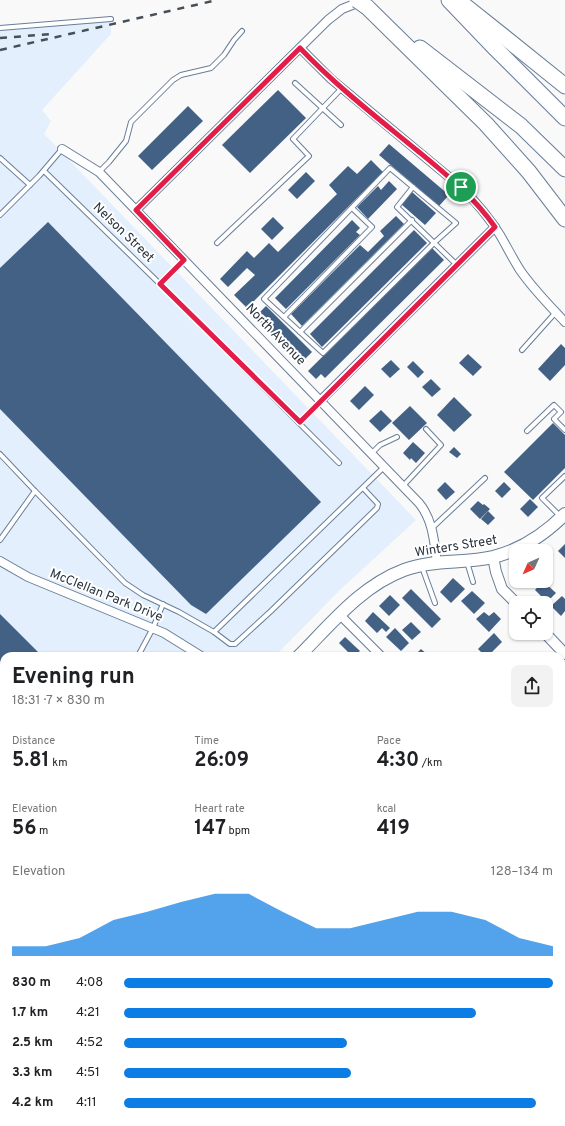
<!DOCTYPE html>
<html lang="en">
<head>
<meta charset="utf-8">
<style>
  :root { --surface:#fff; --page:#f2f2f2; --text:#202124; --muted:#757577; --accent:#0b7de4 }
  body { margin:0; font-family:Overpass,sans-serif; background:var(--page); color:var(--text); height:100vh; display:flex; flex-direction:column; font-size:15px; white-space:nowrap }
  * { box-sizing:border-box; margin:0 }
  p { font-size:13px; color:var(--muted) }
  .icon { flex:none; width:22px; height:22px; fill:none; stroke:currentColor; stroke-width:2; stroke-linecap:round; stroke-linejoin:round }
  .map { position:relative; flex:1; overflow:hidden }
  .drawer { position:absolute; left:0px; top:652px; width:565px; height:474px; display:flex; flex-direction:column; background:var(--surface); border-radius:12px 12px 0 0; box-shadow:0 1px 3px #0004 }
  .drawer>* { flex:none }
  .needle { width:26px; rotate:225deg }
  .tools { position:absolute; left:509px; top:544px; display:grid; gap:8px }
  .tools a { display:grid; place-items:center; width:44px; height:44px; border-radius:8px; background:var(--surface); box-shadow:0 1px 3px #0004; font-size:20px }
  .pin { position:absolute; display:grid; place-items:center; width:34px; height:34px; color:#fff; margin:-17px; border:2px solid #fff; border-radius:50%; box-shadow:0 1px 4px #0007 }
  .round { display:grid; place-items:center; flex:none; width:42px; height:42px; border-radius:8px; background:var(--page) }
  .summary { display:flex; align-items:center; justify-content:space-between; height:68px; padding:0 12px }
  h1 { font-size:22px; font-weight:700; line-height:30px }
  .figures { display:grid; grid-template-columns:repeat(3,1fr); gap:6px; height:68px; padding:4px 12px }
  .figures div { display:grid; align-content:center }
  .figures b { font-size:20px; font-weight:700 }
  .figures small { font-size:11px; font-weight:400 }
  .figures p { font-size:11px }
  .chart { height:112px; padding:8px 12px }
  .chart p { display:flex; justify-content:space-between }
  .chart svg { width:100%; height:72px; margin-top:4px; fill:var(--accent); opacity:.7 }
  ul { padding:0 12px; list-style:none; font-size:13px }
  li { display:grid; grid-template-columns:64px 48px 1fr; align-items:center; height:30px }
  li i { height:10px; border-radius:5px; background:var(--accent) }
  .map>svg:first-child { display:block }
  .built { fill:#e3effd }
  .building { fill:#436185 }
  .lines { fill:none; stroke-linecap:round; stroke-linejoin:round }
  .service-casing { stroke:#687e98; stroke-width:6 }
  .minor-casing { stroke:#687e98; stroke-width:10 }
  .tertiary-casing { stroke:#687e98; stroke-width:12 }
  .secondary-casing { stroke:#687e98; stroke-width:14 }
  .motorway-casing { stroke:#687e98; stroke-width:17 }
  .service { stroke:#fff; stroke-width:4 }
  .minor { stroke:#fff; stroke-width:8 }
  .tertiary { stroke:#fff; stroke-width:10 }
  .secondary { stroke:#fff; stroke-width:12 }
  .motorway { stroke:#fff; stroke-width:15 }
  .rail { stroke:#475059; stroke-width:2.5; stroke-dasharray:7 7; stroke-linecap:butt }
  .motorway-bridge-casing { stroke:#687e98; stroke-width:17; stroke-linecap:butt }
  .motorway-bridge { stroke:#fff; stroke-width:15 }
  .route-casing { stroke:#fff; stroke-width:8 }
  .route { stroke:#e11d48; stroke-width:5 }
  .labels { text-anchor:middle; dominant-baseline:central; stroke-width:4; stroke-linejoin:round; paint-order:stroke }
  .street-label { font-size:13px; fill:#29333e; stroke:#fff }
</style>
</head>
<body>
<div class="map">
<svg width="565" height="1126" viewBox="0 0 565 1126">
  <rect width="100%" height="100%" fill="#f9f9f9"/>
  <path class="built" d="M 111,19 L 111,34 L 42,110 L 51,121 L 44,134 L 416,520 L 341,589 L 275,656 L 4,656 L 4,927 L 0,931 L 0,25 Z"/>
  <g class="building">
    <path d="M 278,90 L 306,118 L 250,173 L 222,145 Z"/>
    <path d="M 188,106 L 203,121 L 152,170 L 138,156 Z"/>
    <path d="M 389,144 L 449,195 L 439,206 L 379,155 Z"/>
    <path d="M 371,160 L 383,172 L 247,308 L 234,295 L 255,275 L 247,268 L 228,287 L 220,279 L 247,251 L 254,258 L 269,243 L 278,252 L 337,194 L 329,185 L 348,166 L 357,174 Z"/>
    <path d="M 306,172 L 315,181 L 297,199 L 288,190 Z"/>
    <path d="M 389,181 L 397,189 L 368,219 L 357,207 L 378,186 L 381,190 Z"/>
    <path d="M 412,192 L 436,213 L 425,225 L 401,204 Z"/>
    <path d="M 396,216 L 404,224 L 302,326 L 291,314 L 360,245 L 368,252 L 384,236 L 380,231 Z"/>
    <path d="M 273,217 L 284,228 L 272,240 L 261,229 Z"/>
    <path d="M 352,220 L 360,228 L 356,232 L 360,235 L 286,309 L 275,298 Z"/>
    <path d="M 48,222 L 321,502 L 206,614 L 191,605 L 0,409 L 0,268 Z"/>
    <path d="M 414,230 L 427,243 L 322,347 L 310,334 Z"/>
    <path d="M 432,248 L 444,260 L 325,378 L 321,374 L 316,379 L 308,371 Z"/>
    <path d="M 266,306 L 312,352 L 301,363 L 255,317 Z"/>
    <path d="M 561,344 L 565,348 L 565,365 L 550,381 L 538,369 Z"/>
    <path d="M 468,354 L 482,367 L 473,376 L 459,363 Z"/>
    <path d="M 391,360 L 400,369 L 390,378 L 381,369 Z"/>
    <path d="M 413,361 L 424,372 L 418,378 L 407,367 Z"/>
    <path d="M 431,379 L 441,389 L 432,397 L 422,387 Z"/>
    <path d="M 365,386 L 374,395 L 359,410 L 350,401 Z"/>
    <path d="M 454,397 L 472,415 L 454,432 L 437,415 Z"/>
    <path d="M 410,406 L 427,423 L 409,440 L 392,423 Z"/>
    <path d="M 381,410 L 392,421 L 380,432 L 369,421 Z"/>
    <path d="M 553,423 L 565,435 L 565,468 L 533,500 L 504,472 Z"/>
    <path d="M 413,442 L 425,453 L 416,463 L 411,458 L 410,460 L 403,453 Z"/>
    <path d="M 454,447 L 461,454 L 457,458 L 449,452 Z"/>
    <path d="M 445,482 L 455,492 L 446,500 L 437,490 Z"/>
    <path d="M 504,482 L 511,489 L 502,498 L 495,491 Z"/>
    <path d="M 530,499 L 538,507 L 528,517 L 520,509 Z"/>
    <path d="M 478,501 L 483,505 L 484,504 L 490,509 L 480,519 L 470,509 Z"/>
    <path d="M 488,511 L 495,518 L 488,525 L 481,519 Z"/>
    <path d="M 565,544 L 565,558 L 558,551 Z"/>
    <path d="M 453,578 L 465,589 L 451,603 L 440,592 Z"/>
    <path d="M 527,581 L 539,581 L 533,587 Z"/>
    <path d="M 543,581 L 556,593 L 547,602 L 535,590 Z"/>
    <path d="M 411,589 L 441,619 L 432,628 L 402,598 Z"/>
    <path d="M 472,591 L 485,603 L 474,614 L 461,601 Z"/>
    <path d="M 390,595 L 400,605 L 389,616 L 379,606 Z"/>
    <path d="M 562,596 L 565,599 L 565,611 L 561,616 L 551,606 Z"/>
    <path d="M 373,612 L 390,628 L 386,632 L 382,628 L 377,633 L 365,621 Z"/>
    <path d="M 484,612 L 489,616 L 494,612 L 501,619 L 489,632 L 476,619 Z"/>
    <path d="M 0,614 L 42,656 L 4,656 L 4,774 L 0,770 Z"/>
    <path d="M 411,622 L 421,632 L 412,640 L 402,630 Z"/>
    <path d="M 395,628 L 409,643 L 401,651 L 386,637 Z"/>
    <path d="M 494,633 L 502,642 L 488,656 L 485,656 L 478,649 Z"/>
    <path d="M 345,637 L 360,651 L 354,656 L 352,656 L 339,643 Z"/>
    <path d="M 421,649 L 429,656 L 414,656 Z"/>
    <path d="M 535,652 L 539,656 L 530,656 Z"/>
    <path d="M 561,680 L 565,684 L 565,700 L 561,704 Z"/>
    <path d="M 565,812 L 565,820 L 561,816 Z"/>
    <path d="M 565,868 L 565,883 L 561,879 L 561,872 Z"/>
    <path d="M 565,887 L 565,897 L 561,893 L 561,891 Z"/>
    <path d="M 563,921 L 565,923 L 565,946 L 561,942 L 561,924 Z"/>
    <path d="M 561,945 L 565,949 L 565,957 L 561,961 Z"/>
    <path d="M 0,1002 L 4,1006 L 4,1008 L 0,1012 Z"/>
    <path d="M 561,1038 L 565,1042 L 561,1046 Z"/>
    <path d="M 565,1075 L 565,1096 L 561,1092 L 561,1079 Z"/>
    <path d="M 15,1122 L 27,1122 L 31,1126 L 11,1126 Z"/>
    <path d="M 322,1122 L 337,1122 L 333,1126 L 326,1126 Z"/>
    <path d="M 458,1122 L 462,1122 L 466,1126 L 454,1126 Z"/>
    <path d="M 504,1122 L 518,1122 L 522,1126 L 508,1126 Z"/>
    <path d="M 526,1122 L 534,1122 L 530,1126 Z"/>
  </g>
  <g class="lines">
    <defs>
      <g id="service">
        <path d="M 0,28 L 111,19"/>
        <path d="M 295,83 L 341,125"/>
        <path d="M 0,158 L 30,185"/>
        <path d="M 390,168 L 456,223 L 435,242 L 323,353 L 264,299 Z"/>
        <path d="M 44,171 L 160,284 L 339,463"/>
        <path d="M 99,172 L 109,162 L 126,141 L 131,122 L 173,80 L 181,75 L 211,68 L 224,55 L 234,40 L 242,31"/>
        <path d="M 413,187 L 397,207 L 457,265"/>
        <path d="M 0,215 L 39,176 L 62,149"/>
        <path d="M 217,243 L 309,156 L 293,139 L 342,88"/>
        <path d="M 160,284 L 184,260"/>
        <path d="M 284,317 L 372,227 L 352,208"/>
        <path d="M 300,332 L 412,220"/>
        <path d="M 522,350 L 556,312"/>
        <path d="M 299,422 L 320,401"/>
        <path d="M 527,431 L 554,405 L 561,412 L 554,419 L 565,430"/>
        <path d="M 0,454 L 35,491 L 0,540"/>
        <path d="M 371,454 L 380,445 L 397,437"/>
        <path d="M 403,486 L 441,445 L 426,429"/>
        <path d="M 35,491 L 125,583 L 143,595 L 179,612 L 214,632 L 384,467"/>
        <path d="M 561,517 L 542,498 L 565,476"/>
        <path d="M 432,528 L 485,478"/>
        <path d="M 467,562 L 473,582"/>
        <path d="M 422,567 L 435,603"/>
        <path d="M 214,632 L 230,644 L 235,644 L 271,611 L 377,508 L 378,504 L 363,488"/>
        <path d="M 138,656 L 153,628 L 163,604"/>
        <path d="M 0,818 L 4,822"/>
        <path d="M 0,903 L 4,899"/>
      </g>
      <g id="minor">
        <path d="M 300,48 L 331,79 L 461,187 C 476,202 489,217 500,235 C 507,247 513,259 520,270 C 533,289 549,305 565,322"/>
        <path d="M 62,149 L 99,172 L 419,503 C 433,520 434,541 437,562"/>
        <path d="M 136,210 L 328,20 L 342,9 L 362,1"/>
        <path d="M 320,401 L 495,227"/>
        <path d="M 0,561 L 28,577 L 164,633 L 201,656"/>
        <path d="M 340,615 L 381,656"/>
        <path d="M 561,752 L 565,748"/>
        <path d="M 561,839 L 565,843"/>
        <path d="M 561,984 L 565,980"/>
        <path d="M 561,1020 L 565,1024"/>
        <path d="M 298,1122 L 302,1126"/>
        <path d="M 484,1122 L 488,1126"/>
        <path d="M 562,1126 L 565,1123"/>
      </g>
      <g id="tertiary">
        <path d="M 493,557 L 496,572 L 502,589 L 516,603"/>
        <path d="M 545,633 L 565,654"/>
      </g>
      <g id="secondary">
        <path d="M 299,656 C 331,624 361,586 404,570 C 433,559 464,564 493,557 C 522,550 545,534 565,514"/>
        <path d="M 0,954 L 4,950"/>
      </g>
      <g id="motorway">
        <path d="M 449,0 L 494,47 L 565,118"/>
        <path d="M 464,5 L 503,36 L 565,86"/>
        <path d="M 367,7 L 486,124 L 529,172 L 565,219"/>
        <path d="M 420,48 L 521,126 L 565,169"/>
      </g>
    </defs>
    <use href="#service" class="service-casing"/>
    <use href="#minor" class="minor-casing"/>
    <use href="#tertiary" class="tertiary-casing"/>
    <use href="#secondary" class="secondary-casing"/>
    <use href="#motorway" class="motorway-casing"/>
    <use href="#service" class="service"/>
    <use href="#minor" class="minor"/>
    <use href="#tertiary" class="tertiary"/>
    <use href="#secondary" class="secondary"/>
    <use href="#motorway" class="motorway"/>
    <g class="rail">
      <path d="M 0,38 L 52,34"/>
      <path d="M 0,50 L 217,0"/>
    </g>
    <defs>
      <path id="motorway-bridge" d="M 357,0 L 367,7"/>
    </defs>
    <use href="#motorway-bridge" class="motorway-bridge-casing"/>
    <use href="#motorway-bridge" class="motorway-bridge"/>
  </g>
  <g class="lines">
    <defs>
      <path id="route" d="M 300,48 C 336,86 379,119 419,152 C 447,175 474,197 495,227 L 300,422 L 160,284 L 184,260 L 136,210 Z"/>
    </defs>
    <use href="#route" class="route-casing"/>
    <use href="#route" class="route"/>
  </g>
  <g class="labels">
    <g class="street-label">
      <text transform="translate(123 233) rotate(44)">Nelson Street</text>
      <text transform="translate(275 335) rotate(46)">North Avenue</text>
      <text transform="translate(456 547) rotate(-9)">Winters Street</text>
      <text transform="translate(106 596) rotate(22)">McClellan Park Drive</text>
    </g>
  </g>
</svg>
<div class="tools">
<a><svg class="needle" viewBox="-14 -14 28 28"><path d="M0-13l5 13h-10z" fill="#e53935"/><path d="M0 13l5-13h-10z" fill="#757577"/></svg></a>
<a><svg class="icon" aria-label="locate" viewBox="0 0 24 24"><circle cx="12" cy="12" r="6"/><path d="M12 2v4M12 18v4M2 12h4M18 12h4"/></svg></a>
</div>
<div class="pin" style="left:461px;top:187px;background:#1e9e55"><svg class="icon" aria-label="arrive" viewBox="0 0 24 24"><path d="M6 21V4h12l-3 4 3 4H6"/></svg></div>
<section class="drawer">
<div class="summary"><div><h1>Evening run</h1><p>18:31 · 7 × 830 m</p></div><a class="round"><svg class="icon" aria-label="share" viewBox="0 0 24 24"><path d="M12 15V3M7 8l5-5 5 5M5 13v7h14v-7"/></svg></a></div>
<div class="figures">
<div><p>Distance</p><b>5.81<small> km</small></b></div>
<div><p>Time</p><b>26:09</b></div>
<div><p>Pace</p><b>4:30<small> /km</small></b></div>
</div>
<div class="figures">
<div><p>Elevation</p><b>56<small> m</small></b></div>
<div><p>Heart rate</p><b>147<small> bpm</small></b></div>
<div><p>kcal</p><b>419</b></div>
</div>
<div class="chart"><p><span>Elevation</span>128–134 m</p>
<svg viewBox="0 0 160 44" preserveAspectRatio="none"><path d="M0 44V38L10 38L20 33L30 22L40 17L50 11L60 6L70 6L80 17L90 27L100 27L110 22L120 17L130 17L140 22L150 33L160 38V44z"/></svg>
</div>
<ul>
<li><b>830 m</b>4:08<i style="width:100%"></i></li>
<li><b>1.7 km</b>4:21<i style="width:82%"></i></li>
<li><b>2.5 km</b>4:52<i style="width:52%"></i></li>
<li><b>3.3 km</b>4:51<i style="width:53%"></i></li>
<li><b>4.2 km</b>4:11<i style="width:96%"></i></li>
</ul>
</section>
</div>
</body>
</html>
